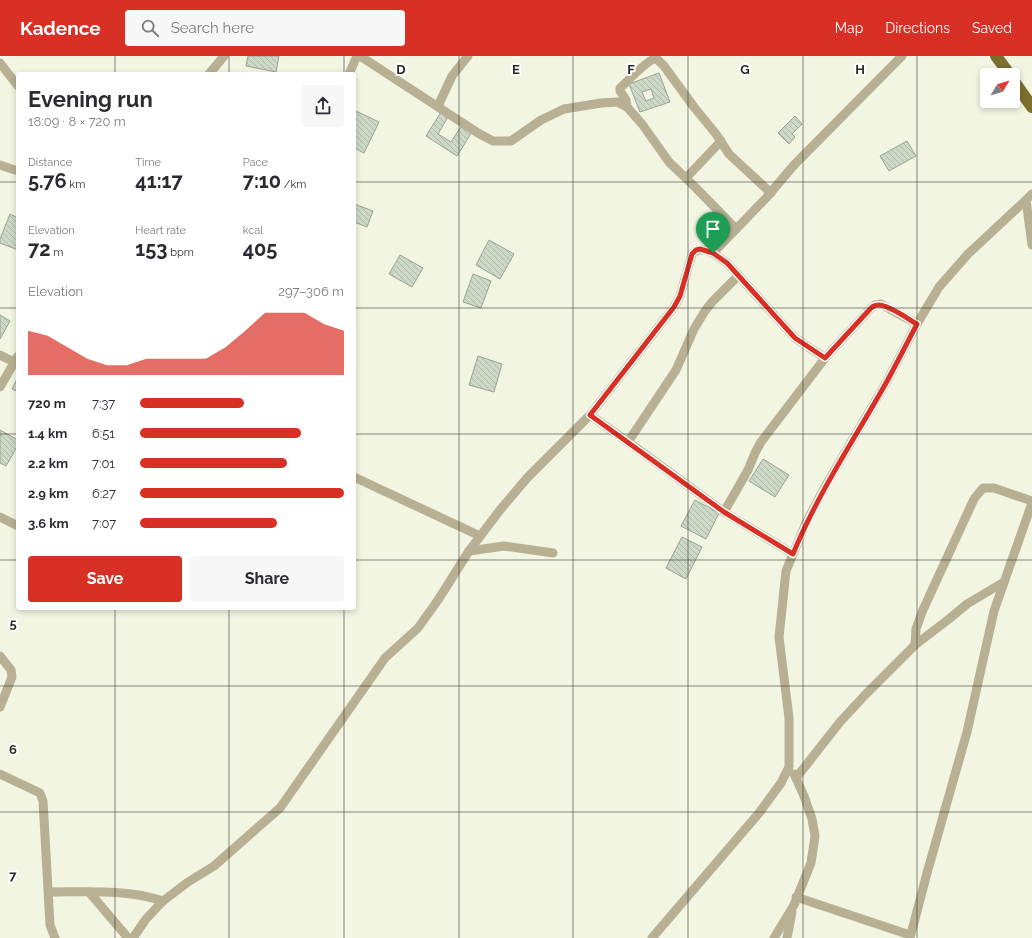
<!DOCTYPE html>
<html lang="en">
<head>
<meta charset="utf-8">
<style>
  :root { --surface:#fff; --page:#f7f7f7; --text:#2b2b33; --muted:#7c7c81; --accent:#d93025 }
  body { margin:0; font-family:Raleway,sans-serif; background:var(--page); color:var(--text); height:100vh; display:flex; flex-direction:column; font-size:15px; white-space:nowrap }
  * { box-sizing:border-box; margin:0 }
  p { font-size:13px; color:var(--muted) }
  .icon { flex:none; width:22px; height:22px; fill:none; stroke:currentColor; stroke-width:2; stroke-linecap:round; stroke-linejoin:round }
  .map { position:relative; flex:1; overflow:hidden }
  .side { position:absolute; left:16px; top:16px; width:340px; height:538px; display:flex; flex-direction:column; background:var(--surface); border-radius:4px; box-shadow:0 2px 6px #0003 }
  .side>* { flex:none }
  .needle { width:26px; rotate:52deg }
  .fabs { position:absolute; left:980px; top:12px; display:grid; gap:8px }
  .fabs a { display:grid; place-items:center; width:40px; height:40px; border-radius:4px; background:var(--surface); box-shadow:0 2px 6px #0003; font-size:20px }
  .pin { position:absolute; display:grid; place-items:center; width:34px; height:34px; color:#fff; margin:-41px -17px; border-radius:50% 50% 50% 0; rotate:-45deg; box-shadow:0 0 4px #0007 }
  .pin .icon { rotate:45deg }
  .round { display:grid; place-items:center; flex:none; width:42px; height:42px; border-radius:4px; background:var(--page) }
  .summary { display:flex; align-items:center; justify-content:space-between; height:68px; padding:0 12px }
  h1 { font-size:22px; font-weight:700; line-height:30px }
  .metrics { display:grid; grid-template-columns:repeat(3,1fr); gap:6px; height:68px; padding:4px 12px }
  .metrics div { display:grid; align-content:center }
  .metrics b { font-size:20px; font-weight:700 }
  .metrics small { font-size:11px; font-weight:400 }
  .metrics p { font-size:11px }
  .chart { height:112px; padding:8px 12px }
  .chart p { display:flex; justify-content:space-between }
  .chart svg { width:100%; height:72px; margin-top:4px; fill:var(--accent); opacity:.7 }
  .cta { display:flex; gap:8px; margin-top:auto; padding:8px 12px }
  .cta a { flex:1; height:46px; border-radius:4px; background:var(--accent); color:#fff; font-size:16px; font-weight:700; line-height:46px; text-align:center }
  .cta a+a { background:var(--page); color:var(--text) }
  ul { padding:0 12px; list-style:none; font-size:13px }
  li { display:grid; grid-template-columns:64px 48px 1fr; align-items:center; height:30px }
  li i { height:10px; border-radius:5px; background:var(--accent) }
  header { display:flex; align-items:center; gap:24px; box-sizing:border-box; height:56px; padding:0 20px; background:var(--accent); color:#fff }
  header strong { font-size:19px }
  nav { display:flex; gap:22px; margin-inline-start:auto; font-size:14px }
  .search { width:280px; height:36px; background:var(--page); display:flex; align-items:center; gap:10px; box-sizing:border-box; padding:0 14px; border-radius:4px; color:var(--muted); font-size:15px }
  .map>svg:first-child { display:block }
  .building { fill:url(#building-back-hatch); stroke:#99a494; fill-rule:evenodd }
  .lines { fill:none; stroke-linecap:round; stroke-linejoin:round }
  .minor { stroke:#b7b093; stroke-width:9 }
  .trunk { stroke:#7d6e2e; stroke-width:12 }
  .route-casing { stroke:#fff; stroke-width:8 }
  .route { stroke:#d93025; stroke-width:5 }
  .grid { fill:none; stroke:#292a23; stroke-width:1; stroke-opacity:0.55 }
  .grid-label { font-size:13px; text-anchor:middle; font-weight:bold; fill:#292a23; stroke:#fff; stroke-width:4; stroke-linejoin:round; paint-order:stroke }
</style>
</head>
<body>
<header>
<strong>Kadence</strong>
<div class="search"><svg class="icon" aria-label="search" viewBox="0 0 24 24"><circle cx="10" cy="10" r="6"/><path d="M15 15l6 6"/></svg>Search here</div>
<nav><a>Map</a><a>Directions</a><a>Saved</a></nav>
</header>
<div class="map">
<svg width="1032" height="882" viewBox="0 0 1032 882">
  <defs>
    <pattern id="building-back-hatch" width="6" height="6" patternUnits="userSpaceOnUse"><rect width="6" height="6" fill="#cdd8c7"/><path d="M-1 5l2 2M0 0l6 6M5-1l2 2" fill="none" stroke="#b0baab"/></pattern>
  </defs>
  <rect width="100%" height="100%" fill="#f1f5e1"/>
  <g class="building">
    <path d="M 248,0 L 279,0 L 276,16 L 246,10 Z"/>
    <path d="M 659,17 L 670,46 L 640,56 L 629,28 ZM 651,33 L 654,42 L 646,45 L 642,36 Z"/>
    <path d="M 354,54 L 379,66 L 364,97 L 354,92 Z"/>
    <path d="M 441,56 L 448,61 L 438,78 L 451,86 L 462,69 L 472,76 L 457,100 L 426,80 Z"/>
    <path d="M 795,60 L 802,68 L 792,78 L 795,81 L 789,88 L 778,77 Z"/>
    <path d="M 907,85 L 916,100 L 889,115 L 880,100 Z"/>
    <path d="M 354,148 L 373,155 L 367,171 L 354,166 Z"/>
    <path d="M 10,158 L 18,162 L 18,194 L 0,187 L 0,183 Z"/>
    <path d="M 489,184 L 514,198 L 500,223 L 476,209 Z"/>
    <path d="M 400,199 L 423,212 L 412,231 L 389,218 Z"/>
    <path d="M 473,218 L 491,225 L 481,252 L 463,246 Z"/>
    <path d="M 0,259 L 10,265 L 0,283 Z"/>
    <path d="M 478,300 L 502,308 L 494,336 L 469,329 Z"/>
    <path d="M 18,321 L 18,336 L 12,333 Z"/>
    <path d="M 0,374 L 18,384 L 18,389 L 6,410 L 0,407 Z"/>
    <path d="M 763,403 L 789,419 L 775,441 L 749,425 Z"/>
    <path d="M 695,444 L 719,457 L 706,483 L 681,470 Z"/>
    <path d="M 682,481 L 702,491 L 686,523 L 666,512 Z"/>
  </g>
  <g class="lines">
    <g class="minor">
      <path d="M 360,0 L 478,77 L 493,85 L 511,85 L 541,64 L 564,53 L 601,47 L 617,46 L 627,51 L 642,68 L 669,106 L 695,131 L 736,173"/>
      <path d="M 0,7 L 18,30"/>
      <path d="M 209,18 L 224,0"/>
      <path d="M 349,18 L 357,0"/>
      <path d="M 438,50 L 452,20 L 468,0"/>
      <path d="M 627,51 L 626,44 L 620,35 L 620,32 C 629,24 646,5 656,2 L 664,10 L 694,51 L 716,78 L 729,98 L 771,137"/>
      <path d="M 0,109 L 18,115"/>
      <path d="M 686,122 L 721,85"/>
      <path d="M 1032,138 L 1026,144 L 1032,189"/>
      <path d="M 0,299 L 14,306"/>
      <path d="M 825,302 L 795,282 L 727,207 L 713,197 L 767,141 L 794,109 L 902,0"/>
      <path d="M 0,331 L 18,300"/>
      <path d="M 590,359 L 628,386"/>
      <path d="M 354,421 L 480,480"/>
      <path d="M 724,456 L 628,386 L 676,314 L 694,273 L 705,255 L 712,246 L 738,220"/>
      <path d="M 0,461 L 18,470"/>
      <path d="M 469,495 L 504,490 L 553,497"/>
      <path d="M 793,498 L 724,456 L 748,414 L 755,397 L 761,386 L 825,302 L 871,252 L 875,249 L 881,248 L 917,268"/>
      <path d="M 915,589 L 916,573 L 922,556 L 974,443 L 983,432 L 994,432 L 1032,445"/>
      <path d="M 0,600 L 11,614 L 12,621 L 0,651"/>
      <path d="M 0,718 L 40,737 L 43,745 L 50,869 L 55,882"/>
      <path d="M 796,722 L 840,666 L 865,639 L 915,589 L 949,563 L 967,548 L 1004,526"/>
      <path d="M 49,836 C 86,836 127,833 163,845"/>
      <path d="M 89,836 L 128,882"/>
      <path d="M 796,841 L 910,879"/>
      <path d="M 133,882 L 146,863 L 163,845 L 188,826 L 214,810 L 280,752 L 385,602 L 418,572 L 438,544 L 469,495 L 500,454 L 527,422 L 590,359 L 674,251 L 680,240 L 692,198 C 699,191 705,194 713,197"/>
      <path d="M 652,882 L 759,757 L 781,727 L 789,711 L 789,662 L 779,581 L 786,515 L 806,467 L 826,429 L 886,327 L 917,268 L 939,231 L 968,198 L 1026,144"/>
      <path d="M 774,882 L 794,849 L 811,807 L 815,780 L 812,763 L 804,740 L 794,718"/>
      <path d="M 787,882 L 792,856"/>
      <path d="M 910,882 L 927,817 L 967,676 L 994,555 L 1032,447"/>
    </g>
    <g class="trunk">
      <path d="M 996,0 L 1010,19"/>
      <path d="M 1013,24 L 1032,51"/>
    </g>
  </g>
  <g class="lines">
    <defs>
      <path id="route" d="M 700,193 L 713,197 L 727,207 L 795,282 L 825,302 L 871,252 C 873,250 876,249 879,249 C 889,249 908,263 917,268 C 907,287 897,307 886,327 C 854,384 818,437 793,498 L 724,456 L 590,359 L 674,251 L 680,240 L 692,198 L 696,194 Z"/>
    </defs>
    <use href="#route" class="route-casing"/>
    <use href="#route" class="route"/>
  </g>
  <path class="grid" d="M 115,0 L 115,18M 229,0 L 229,18M 344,0 L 344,18M 459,0 L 459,882M 573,0 L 573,882M 688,0 L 688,882M 803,0 L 803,882M 917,0 L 917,882M 0,126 L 18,126M 354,126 L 1032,126M 0,252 L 18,252M 354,252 L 1032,252M 0,378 L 18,378M 354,378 L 1032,378M 0,504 L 18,504M 354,504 L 1032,504M 115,552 L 115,882M 229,552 L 229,882M 344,552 L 344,882M 0,630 L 1032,630M 0,756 L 1032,756"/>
  <g class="grid-label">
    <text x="401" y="18">D</text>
    <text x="516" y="18">E</text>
    <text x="631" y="18">F</text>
    <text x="745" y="18">G</text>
    <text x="860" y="18">H</text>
    <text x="13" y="572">5</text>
    <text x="13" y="698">6</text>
    <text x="13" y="824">7</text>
  </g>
</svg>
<div class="fabs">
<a><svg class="needle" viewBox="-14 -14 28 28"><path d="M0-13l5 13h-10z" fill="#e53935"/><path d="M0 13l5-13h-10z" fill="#7c7c81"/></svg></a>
</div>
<div class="pin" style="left:713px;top:197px;background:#1e9e55"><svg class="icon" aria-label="arrive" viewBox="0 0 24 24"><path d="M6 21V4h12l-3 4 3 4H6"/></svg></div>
<section class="side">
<div class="summary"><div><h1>Evening run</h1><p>18:09 · 8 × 720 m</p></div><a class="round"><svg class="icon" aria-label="share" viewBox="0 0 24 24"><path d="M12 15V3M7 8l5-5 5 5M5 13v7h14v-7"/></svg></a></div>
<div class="metrics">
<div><p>Distance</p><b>5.76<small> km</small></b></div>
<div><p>Time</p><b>41:17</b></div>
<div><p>Pace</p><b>7:10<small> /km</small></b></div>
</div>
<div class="metrics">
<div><p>Elevation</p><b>72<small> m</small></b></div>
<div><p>Heart rate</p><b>153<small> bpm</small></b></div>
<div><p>kcal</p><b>405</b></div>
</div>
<div class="chart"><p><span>Elevation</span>297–306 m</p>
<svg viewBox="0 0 160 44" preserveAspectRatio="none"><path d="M0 44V17L10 20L20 27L30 34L40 38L50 38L60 34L70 34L80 34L90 34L100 27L110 17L120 6L130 6L140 6L150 13L160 17V44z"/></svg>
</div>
<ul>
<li><b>720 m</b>7:37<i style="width:51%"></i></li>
<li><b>1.4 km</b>6:51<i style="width:79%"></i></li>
<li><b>2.2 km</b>7:01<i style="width:72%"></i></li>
<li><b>2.9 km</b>6:27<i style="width:100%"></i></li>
<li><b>3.6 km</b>7:07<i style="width:67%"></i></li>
</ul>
<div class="cta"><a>Save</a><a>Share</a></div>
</section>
</div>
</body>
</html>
